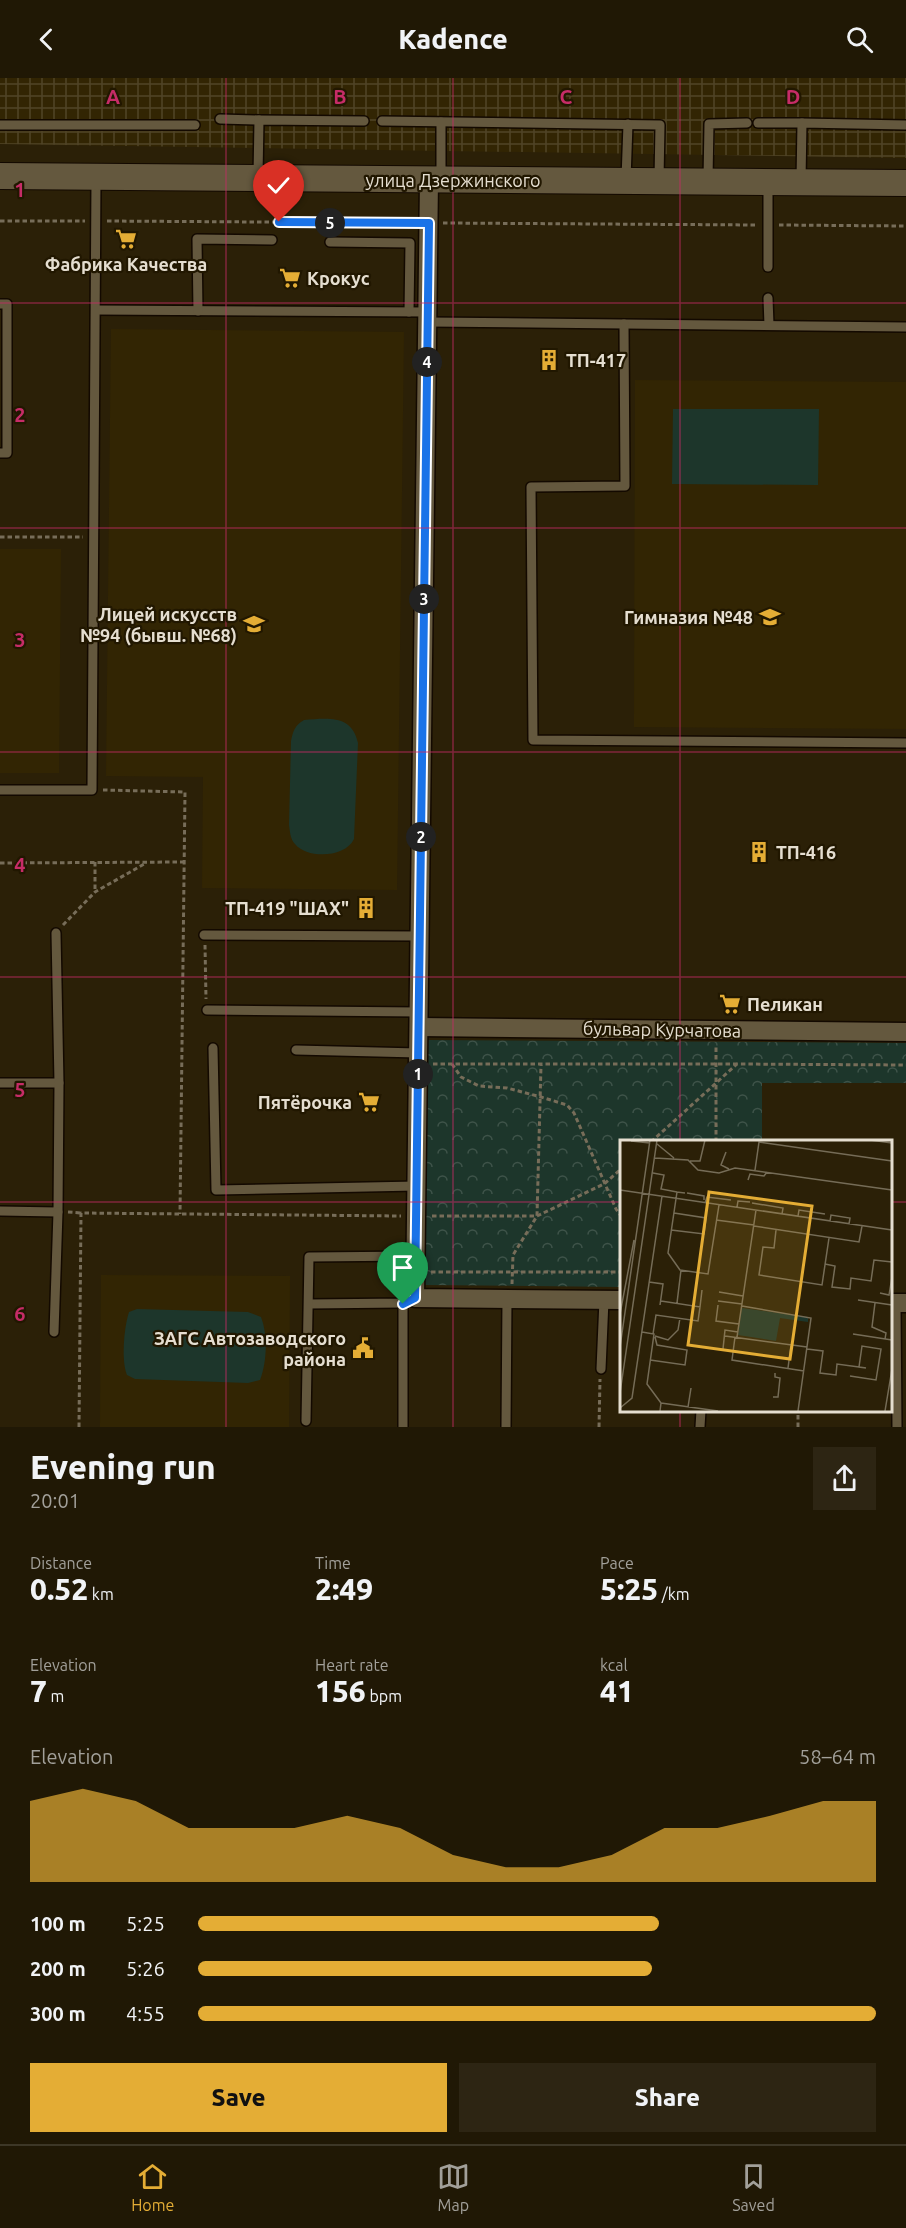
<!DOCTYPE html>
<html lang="en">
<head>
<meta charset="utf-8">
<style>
  :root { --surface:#201805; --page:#2d2513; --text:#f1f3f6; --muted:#a2a09a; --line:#3d3727; --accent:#e4ad35 }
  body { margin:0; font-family:Ubuntu,sans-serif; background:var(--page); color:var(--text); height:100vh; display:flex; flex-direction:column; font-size:22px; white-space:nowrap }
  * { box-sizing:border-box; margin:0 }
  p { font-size:20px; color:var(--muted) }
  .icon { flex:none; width:33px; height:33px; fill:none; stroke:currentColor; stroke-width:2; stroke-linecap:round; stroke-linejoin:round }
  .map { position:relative; height:1349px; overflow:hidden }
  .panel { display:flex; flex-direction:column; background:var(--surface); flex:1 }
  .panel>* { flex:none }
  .pin { position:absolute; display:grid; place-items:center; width:51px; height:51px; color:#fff; margin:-62px -26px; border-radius:50% 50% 50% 0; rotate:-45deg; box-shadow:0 0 6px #0007 }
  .pin .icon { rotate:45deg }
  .km { position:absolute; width:30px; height:30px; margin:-15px; border-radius:50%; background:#222; color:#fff; font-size:16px; line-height:30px; text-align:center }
  .round { display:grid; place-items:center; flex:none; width:63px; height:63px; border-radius:0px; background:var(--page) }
  .summary { display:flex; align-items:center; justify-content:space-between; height:102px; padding:0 30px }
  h1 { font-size:33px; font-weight:800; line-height:45px }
  .metrics { display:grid; grid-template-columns:repeat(3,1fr); gap:9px; height:102px; padding:6px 30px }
  .metrics div { display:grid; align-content:center }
  .metrics b { font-size:30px; font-weight:800 }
  .metrics small { font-size:16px; font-weight:400 }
  .metrics p { font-size:16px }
  .chart { height:168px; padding:12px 30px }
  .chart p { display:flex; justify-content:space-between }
  .chart svg { width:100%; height:108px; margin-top:6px; fill:var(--accent); opacity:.7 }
  .primary-button { display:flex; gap:12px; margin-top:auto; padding:12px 30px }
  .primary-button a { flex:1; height:69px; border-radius:0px; background:var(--accent); color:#111; font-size:24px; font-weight:800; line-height:69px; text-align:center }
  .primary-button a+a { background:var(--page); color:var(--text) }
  ul { padding:0 30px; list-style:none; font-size:20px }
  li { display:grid; grid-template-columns:96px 72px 1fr; align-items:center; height:45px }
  li i { height:15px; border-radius:8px; background:var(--accent) }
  header { display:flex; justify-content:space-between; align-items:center; height:78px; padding:0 30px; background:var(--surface); font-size:27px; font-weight:800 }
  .menu { display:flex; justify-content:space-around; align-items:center; height:84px; border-top:2px solid var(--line); background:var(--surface); font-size:16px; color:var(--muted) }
  .menu a { display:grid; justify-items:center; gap:3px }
  .menu .active { color:var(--accent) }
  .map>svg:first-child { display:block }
  .industrial { fill:url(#industrial-grid) }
  .built { fill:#322503 }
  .forest { fill:url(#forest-crowns) }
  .pitch { fill:#1d362b }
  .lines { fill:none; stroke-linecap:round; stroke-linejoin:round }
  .service-casing { stroke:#130900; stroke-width:12 }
  .minor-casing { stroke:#130900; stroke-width:21 }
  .secondary-casing { stroke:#130900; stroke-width:28 }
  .path { stroke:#776d59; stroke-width:3; stroke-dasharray:4.5 3; stroke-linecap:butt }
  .service { stroke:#64583e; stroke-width:9 }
  .minor { stroke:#64583e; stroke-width:18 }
  .secondary { stroke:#64583e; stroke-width:26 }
  .route-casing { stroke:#fff; stroke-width:12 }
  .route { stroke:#1a73e8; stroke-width:8 }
  .grid { fill:none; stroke:#c62c67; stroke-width:1.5; stroke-opacity:0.55 }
  .labels { text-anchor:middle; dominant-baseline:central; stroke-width:4.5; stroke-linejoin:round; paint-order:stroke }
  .street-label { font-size:18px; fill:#e5ded0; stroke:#211700 }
  .poi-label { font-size:18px; font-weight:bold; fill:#e5ded0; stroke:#211700; text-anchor:end }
  .inset-road { fill:none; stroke:#756c57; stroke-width:1.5 }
  .view { fill:#e4ad35; fill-opacity:0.15; stroke:#e4ad35; stroke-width:3 }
  .inset-edge { fill:none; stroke:#e5ded0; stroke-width:3 }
  .grid-label { font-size:20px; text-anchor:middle; font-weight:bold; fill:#c62c67; stroke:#211700; stroke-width:4.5; stroke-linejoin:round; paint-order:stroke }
</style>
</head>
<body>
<header><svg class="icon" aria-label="back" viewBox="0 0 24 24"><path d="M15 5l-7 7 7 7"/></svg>Kadence<svg class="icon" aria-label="search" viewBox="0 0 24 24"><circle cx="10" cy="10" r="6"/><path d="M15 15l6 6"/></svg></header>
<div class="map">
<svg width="906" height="1349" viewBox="0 0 906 1349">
  <defs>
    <pattern id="industrial-grid" width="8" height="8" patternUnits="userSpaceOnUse" patternTransform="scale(1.5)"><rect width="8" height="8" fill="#322503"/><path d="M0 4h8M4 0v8" fill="none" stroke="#504427"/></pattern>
    <pattern id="forest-crowns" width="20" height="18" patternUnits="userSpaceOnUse" patternTransform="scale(1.5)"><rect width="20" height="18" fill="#1d362b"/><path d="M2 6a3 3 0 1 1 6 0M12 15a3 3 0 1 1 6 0" fill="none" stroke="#3e5349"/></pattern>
  </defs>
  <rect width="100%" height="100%" fill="#2b2007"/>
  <path class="industrial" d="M 0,0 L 906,0 L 906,80 L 0,66 Z"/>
  <g class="built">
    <path d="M 111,251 L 404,254 L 397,812 L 202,810 L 203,699 L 106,698 Z"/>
    <path d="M 635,302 L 906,304 L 906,651 L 634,649 Z"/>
    <path d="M 0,471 L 61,471 L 59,695 L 0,695 Z"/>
    <path d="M 101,1197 L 290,1198 L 289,1349 L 100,1349 Z"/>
  </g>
  <path class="forest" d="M 427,962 L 906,965 L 906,1005 L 762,1005 L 762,1064 L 621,1064 L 621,1209 L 425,1207 Z"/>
  <g class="pitch">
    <path d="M 673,331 L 819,331 L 818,407 L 672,406 Z"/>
    <path d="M 304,642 C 329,640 352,637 358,665 L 354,761 C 345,780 307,781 295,766 C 290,761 290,753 289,747 L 291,663 C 293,653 295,647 304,642 Z"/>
    <path d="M 137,1231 L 248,1234 L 261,1239 C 268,1257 267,1284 260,1302 L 248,1305 L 135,1301 L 127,1297 C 121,1283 124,1249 129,1234 Z"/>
  </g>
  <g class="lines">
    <defs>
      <g id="service">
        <path d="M 220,41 L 259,42"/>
        <path d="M 382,43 L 660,47 L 659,101"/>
        <path d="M 441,44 L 441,99"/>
        <path d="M 758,45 L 802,45"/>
        <path d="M 0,47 L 195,47"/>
        <path d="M 258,98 L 259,42 L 364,43"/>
        <path d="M 626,101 L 628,46"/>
        <path d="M 708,101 L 709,46 L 747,45"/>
        <path d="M 801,102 L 802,45 L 906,47"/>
        <path d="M 330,164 L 410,165 L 409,234"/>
        <path d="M 768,189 L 768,105"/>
        <path d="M 768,220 L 769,247"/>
        <path d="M 0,226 L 7,226 L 7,375 L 0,375"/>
        <path d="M 96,232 L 428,234"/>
        <path d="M 198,233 L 197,161 L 272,162"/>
        <path d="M 427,244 L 906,249"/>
        <path d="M 624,246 L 625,408 L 531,409 L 533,662 L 906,665"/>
        <path d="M 0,712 L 92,712 L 96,102"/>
        <path d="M 204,857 L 420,858"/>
        <path d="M 207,932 L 419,934"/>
        <path d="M 213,970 L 216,1112 L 417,1108"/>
        <path d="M 296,972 L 418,975"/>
        <path d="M 0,1005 L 59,1005 L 56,855"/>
        <path d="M 0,1133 L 58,1134 L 59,1005"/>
        <path d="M 896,1225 L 897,1349"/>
        <path d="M 309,1226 L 403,1225 L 407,1224"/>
        <path d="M 54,1254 L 58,1134"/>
        <path d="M 601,1291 L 604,1222"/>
        <path d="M 306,1343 L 309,1179 L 416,1178"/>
        <path d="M 403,1349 L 403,1225"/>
        <path d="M 506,1349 L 507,1221"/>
        <path d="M 700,1349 L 701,1332"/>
      </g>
      <g id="minor">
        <path d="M 429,102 L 415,1220 L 621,1222"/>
        <path d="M 419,949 L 906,954"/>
        <path d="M 890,1225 L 906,1225"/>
      </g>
      <path id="secondary" d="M 0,98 L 906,105"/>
    </defs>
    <use href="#service" class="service-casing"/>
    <use href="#minor" class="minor-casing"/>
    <use href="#secondary" class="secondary-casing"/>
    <g class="path">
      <path d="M 0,143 L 85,143"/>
      <path d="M 107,143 L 412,145"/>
      <path d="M 443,145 L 757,147"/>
      <path d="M 779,147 L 906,148"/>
      <path d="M 0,459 L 83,459"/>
      <path d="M 103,712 L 185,714 L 180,1136"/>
      <path d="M 95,784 L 95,813"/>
      <path d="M 0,785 L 184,784"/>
      <path d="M 63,847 L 95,814 L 146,785"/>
      <path d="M 205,867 L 206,921"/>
      <path d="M 433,986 L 737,986"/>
      <path d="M 452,986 L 461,999 L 479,1008 L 507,1010 L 541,1019 L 567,1027 L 574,1035 L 616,1131 L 621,1138"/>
      <path d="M 651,1064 L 737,986 L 906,987"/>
      <path d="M 716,1064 L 716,969"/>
      <path d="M 68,1134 L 81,1135"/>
      <path d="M 432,1138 L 537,1138 L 604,1106 L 621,1091"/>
      <path d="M 431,1194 L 621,1194"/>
      <path d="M 512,1206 L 513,1177 L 537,1138 L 541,987"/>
      <path d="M 79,1349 L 81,1135 L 401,1138"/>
      <path d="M 599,1349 L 600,1301"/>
      <path d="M 798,1349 L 798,1332"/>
    </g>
    <use href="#service" class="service"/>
    <use href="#minor" class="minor"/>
    <use href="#secondary" class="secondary"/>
  </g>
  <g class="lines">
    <defs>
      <path id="route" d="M 279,144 L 429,145 L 415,1220 L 403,1226"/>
    </defs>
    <use href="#route" class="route-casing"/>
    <use href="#route" class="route"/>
  </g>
  <path class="grid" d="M 226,0 L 226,1349M 453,0 L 453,1349M 680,0 L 680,1064M 0,225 L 906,225M 0,450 L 906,450M 0,674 L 906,674M 0,899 L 906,899M 0,1124 L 621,1124M 890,1124 L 906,1124M 680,1332 L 680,1349"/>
  <defs>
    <symbol id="supermarket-bare" viewBox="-9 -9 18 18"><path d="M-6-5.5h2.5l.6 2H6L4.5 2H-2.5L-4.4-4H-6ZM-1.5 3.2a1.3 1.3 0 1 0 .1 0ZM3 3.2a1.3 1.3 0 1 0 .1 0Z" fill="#e4ad35" stroke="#211700" stroke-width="2.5" paint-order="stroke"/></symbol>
    <symbol id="building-bare" viewBox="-9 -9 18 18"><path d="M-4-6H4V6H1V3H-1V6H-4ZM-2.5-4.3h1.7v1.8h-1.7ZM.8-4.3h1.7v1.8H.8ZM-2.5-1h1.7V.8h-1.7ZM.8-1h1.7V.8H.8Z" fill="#e4ad35" stroke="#211700" stroke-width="2.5" paint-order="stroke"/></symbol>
    <symbol id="school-bare" viewBox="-9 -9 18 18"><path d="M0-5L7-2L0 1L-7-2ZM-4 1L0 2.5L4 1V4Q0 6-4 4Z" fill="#e4ad35" stroke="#211700" stroke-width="2.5" paint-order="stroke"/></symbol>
    <symbol id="civic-bare" viewBox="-9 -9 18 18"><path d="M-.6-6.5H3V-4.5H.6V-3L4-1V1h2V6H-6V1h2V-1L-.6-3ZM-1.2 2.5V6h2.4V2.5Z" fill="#e4ad35" stroke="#211700" stroke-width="2.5" paint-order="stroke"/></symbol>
  </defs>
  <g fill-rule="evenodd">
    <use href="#supermarket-bare" x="111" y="146" width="30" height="30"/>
    <use href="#supermarket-bare" x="275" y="185" width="30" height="30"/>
    <use href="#building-bare" x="534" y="267" width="30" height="30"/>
    <use href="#school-bare" x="755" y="524" width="30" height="30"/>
    <use href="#school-bare" x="239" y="531" width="30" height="30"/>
    <use href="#building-bare" x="744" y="759" width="30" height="30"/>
    <use href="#building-bare" x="351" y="815" width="30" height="30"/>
    <use href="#supermarket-bare" x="715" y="911" width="30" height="30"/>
    <use href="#supermarket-bare" x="354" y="1009" width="30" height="30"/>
    <use href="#civic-bare" x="348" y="1255" width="30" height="30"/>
  </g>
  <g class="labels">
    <g class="street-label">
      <text x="453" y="102">улица Дзержинского</text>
      <text transform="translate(662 951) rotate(1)">бульвар Курчатова</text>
    </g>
    <g class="poi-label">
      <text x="126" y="186" text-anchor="middle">Фабрика Качества</text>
      <text x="307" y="200" text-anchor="start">Крокус</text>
      <text x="566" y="282" text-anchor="start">ТП-417</text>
      <text x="237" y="536">Лицей искусств<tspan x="237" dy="21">№94 (бывш. №68)</tspan></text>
      <text x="753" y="539">Гимназия №48</text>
      <text x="776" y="774" text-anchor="start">ТП-416</text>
      <text x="349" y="830">ТП-419 "ШАХ"</text>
      <text x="747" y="926" text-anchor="start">Пеликан</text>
      <text x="352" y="1024">Пятёрочка</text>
      <text x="346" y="1260">ЗАГС Автозаводского<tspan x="346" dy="21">района</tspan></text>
    </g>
  </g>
  <g transform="translate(620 1062)">
    <rect width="272" height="272" fill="#2b2007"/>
    <path d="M 122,168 L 188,177 L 188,182 L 160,178 L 156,201 L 118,195 Z" fill="#1d362b"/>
    <path class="inset-road" d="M 250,0 L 272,3M 11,1 L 30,3M 37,4 L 54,18M 106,12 L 101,25 L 109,29M 35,18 L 68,20 L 78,30 L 99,33 L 115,28 L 272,50M 70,21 L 80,21 L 85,0M 135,30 L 139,2 L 272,21M 33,33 L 44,35 L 41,49 L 57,52M 128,40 L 130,34 L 144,36 L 147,32M 0,50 L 272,90M 65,53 L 57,52 L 48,113 L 60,130 L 88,134 L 99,65M 67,53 L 84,56 L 84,60M 85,63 L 87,57 L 111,60M 132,63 L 163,68 L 162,74M 117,67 L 118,61 L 130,62M 178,76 L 179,70 L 205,74M 96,80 L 134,85M 210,81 L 211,75 L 230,78 L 229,84M 134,86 L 239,102 L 242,86M 51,90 L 84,94 L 86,78 L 54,73M 156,90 L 154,108 L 143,107 L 139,135 L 202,145 L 209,98M 205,124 L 215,126 L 212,147 L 230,149 L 231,138 L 251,141 L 254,120 L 272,122M 29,142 L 43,144 L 40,165M 99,152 L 123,156M 260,153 L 269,155 L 272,137M 238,160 L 272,165M 41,161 L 80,167 L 82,150M 98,161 L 122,164M 57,163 L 61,130M 255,163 L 252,187 L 266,193 L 265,199M 98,165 L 96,181 L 119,184M 122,166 L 191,178 L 178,271M 0,174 L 14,100M 22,192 L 34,194 L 27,244 L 41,263 L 40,271M 33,194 L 36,175 L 78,181 L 80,167M 233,194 L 272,200M 35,196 L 48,200 L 58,190 L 60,178M 105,196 L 187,207M 115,197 L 112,220 L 184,231M 117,197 L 136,70M 0,207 L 30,0M 103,209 L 105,190 L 118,192M 187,209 L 203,211 L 200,233 L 216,235 L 217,224 L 239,227M 30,220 L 65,225 L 67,210 L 37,205 L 35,197M 168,228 L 171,205M 230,236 L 256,240 L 261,209 L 242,206 L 239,227 L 246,228M 0,253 L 37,0M 153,257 L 158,257 L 160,238 L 155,237 L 155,233M 41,263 L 98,271M 68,267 L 71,248M 0,268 L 12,258 L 42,56M 265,271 L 272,229"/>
    <path class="view" d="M 89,52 L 192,66 L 170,219 L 68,205 Z"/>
    <rect width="272" height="272" class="inset-edge"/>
  </g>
  <g class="grid-label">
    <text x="113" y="26">A</text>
    <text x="340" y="26">B</text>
    <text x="566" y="26">C</text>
    <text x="793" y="26">D</text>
    <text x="20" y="119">1</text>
    <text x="20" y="344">2</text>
    <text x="20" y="569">3</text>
    <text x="20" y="794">4</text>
    <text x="20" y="1019">5</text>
    <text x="20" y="1243">6</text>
  </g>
</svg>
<div class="pin" style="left:403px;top:1226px;background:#1e9e55"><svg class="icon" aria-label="arrive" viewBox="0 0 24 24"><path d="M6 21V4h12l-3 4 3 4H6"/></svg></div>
<div class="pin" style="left:279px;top:144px;background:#d93025"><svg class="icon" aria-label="check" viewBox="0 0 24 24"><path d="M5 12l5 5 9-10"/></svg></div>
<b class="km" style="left:418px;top:996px">1</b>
<b class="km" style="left:421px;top:759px">2</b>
<b class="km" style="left:424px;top:521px">3</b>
<b class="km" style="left:427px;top:284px">4</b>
<b class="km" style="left:330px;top:145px">5</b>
</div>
<section class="panel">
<div class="summary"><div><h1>Evening run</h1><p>20:01</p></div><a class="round"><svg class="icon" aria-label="share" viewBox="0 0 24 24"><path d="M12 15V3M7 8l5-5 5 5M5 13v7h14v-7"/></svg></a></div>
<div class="metrics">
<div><p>Distance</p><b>0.52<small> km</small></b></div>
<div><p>Time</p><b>2:49</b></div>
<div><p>Pace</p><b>5:25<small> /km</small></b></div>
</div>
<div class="metrics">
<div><p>Elevation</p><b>7<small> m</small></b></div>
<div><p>Heart rate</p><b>156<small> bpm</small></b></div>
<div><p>kcal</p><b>41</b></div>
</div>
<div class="chart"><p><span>Elevation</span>58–64 m</p>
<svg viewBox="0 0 160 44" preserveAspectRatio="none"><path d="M0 44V11L10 6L20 11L30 22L40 22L50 22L60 17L70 22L80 33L90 38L100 38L110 33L120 22L130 22L140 17L150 11L160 11V44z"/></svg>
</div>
<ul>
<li><b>100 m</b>5:25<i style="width:68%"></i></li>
<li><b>200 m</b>5:26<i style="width:67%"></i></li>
<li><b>300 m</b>4:55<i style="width:100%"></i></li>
</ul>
<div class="primary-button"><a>Save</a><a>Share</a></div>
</section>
<nav class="menu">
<a class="active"><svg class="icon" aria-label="home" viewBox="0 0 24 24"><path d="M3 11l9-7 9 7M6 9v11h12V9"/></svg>Home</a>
<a><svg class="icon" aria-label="map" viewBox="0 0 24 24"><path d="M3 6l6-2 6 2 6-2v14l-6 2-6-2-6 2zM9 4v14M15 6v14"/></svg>Map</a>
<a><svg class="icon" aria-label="saved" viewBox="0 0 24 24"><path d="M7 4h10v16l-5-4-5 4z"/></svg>Saved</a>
</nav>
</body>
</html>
